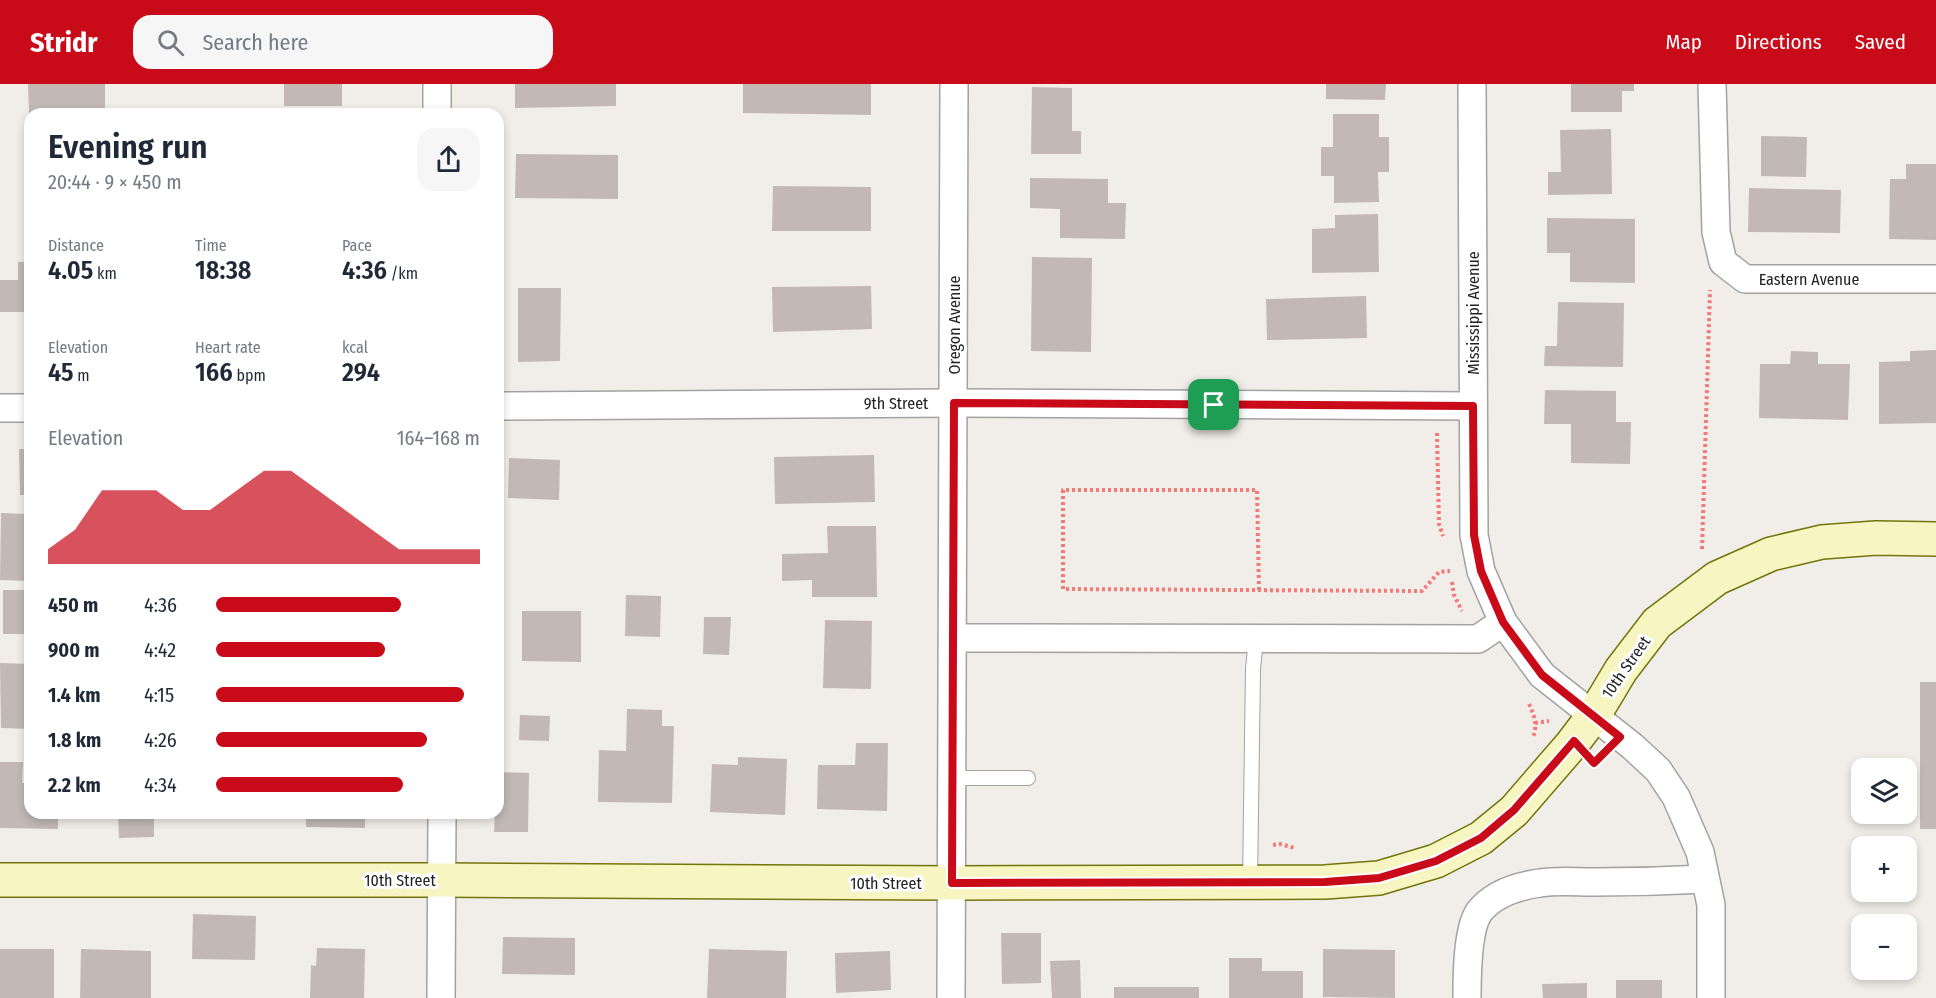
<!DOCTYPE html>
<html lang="en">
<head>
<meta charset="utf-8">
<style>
  :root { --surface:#fff; --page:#f6f6f7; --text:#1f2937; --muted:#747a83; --accent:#c80a19 }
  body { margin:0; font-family:"Fira Sans Condensed",sans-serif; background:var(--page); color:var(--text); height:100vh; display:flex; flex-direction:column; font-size:22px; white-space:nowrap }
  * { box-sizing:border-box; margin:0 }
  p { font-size:20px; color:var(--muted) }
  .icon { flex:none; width:33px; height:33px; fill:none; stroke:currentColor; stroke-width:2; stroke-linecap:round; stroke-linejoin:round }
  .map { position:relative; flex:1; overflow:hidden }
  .details { position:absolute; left:24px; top:24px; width:480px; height:711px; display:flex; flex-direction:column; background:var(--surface); border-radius:18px; box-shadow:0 3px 9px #0003 }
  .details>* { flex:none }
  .controls { position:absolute; left:1851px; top:674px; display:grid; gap:12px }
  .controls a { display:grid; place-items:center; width:66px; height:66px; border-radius:12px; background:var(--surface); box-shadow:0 3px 9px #0003; font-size:30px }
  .pin { position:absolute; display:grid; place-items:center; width:51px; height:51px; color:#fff; margin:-26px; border-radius:12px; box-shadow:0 3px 9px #0006 }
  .round { display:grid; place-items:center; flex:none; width:63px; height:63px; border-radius:18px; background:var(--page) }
  .headline { display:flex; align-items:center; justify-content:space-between; height:102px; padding:0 24px }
  h1 { font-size:33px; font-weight:600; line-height:45px }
  .figures { display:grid; grid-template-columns:repeat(3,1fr); gap:9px; height:102px; padding:6px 24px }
  .figures div { display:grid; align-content:center }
  .figures b { font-size:26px; font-weight:600 }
  .figures small { font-size:16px; font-weight:400 }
  .figures p { font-size:16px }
  .chart { height:168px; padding:12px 24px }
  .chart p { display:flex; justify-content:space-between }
  .chart svg { width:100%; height:108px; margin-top:6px; fill:var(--accent); opacity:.7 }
  ul { padding:0 24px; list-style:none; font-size:20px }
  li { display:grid; grid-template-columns:96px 72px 1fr; align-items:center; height:45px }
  li i { height:15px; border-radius:8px; background:var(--accent) }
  header { display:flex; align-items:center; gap:36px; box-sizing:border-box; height:84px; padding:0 30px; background:var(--accent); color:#fff }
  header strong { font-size:28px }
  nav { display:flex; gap:33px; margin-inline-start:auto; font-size:21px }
  .search { width:420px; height:54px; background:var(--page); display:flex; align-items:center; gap:15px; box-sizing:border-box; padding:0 21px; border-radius:18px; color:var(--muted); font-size:22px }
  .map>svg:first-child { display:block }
  .building { fill:#c2b9b5 }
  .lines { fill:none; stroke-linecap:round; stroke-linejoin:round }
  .lane-casing { stroke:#a2a2a2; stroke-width:16 }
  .street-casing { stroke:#a2a2a2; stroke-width:30 }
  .secondary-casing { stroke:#72760b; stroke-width:36 }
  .path { stroke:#f37a77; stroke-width:4; stroke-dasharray:3 3; stroke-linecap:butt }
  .lane { stroke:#fff; stroke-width:14 }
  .street { stroke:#fff; stroke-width:27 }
  .secondary { stroke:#f7f5c1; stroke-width:33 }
  .route-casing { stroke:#fff; stroke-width:12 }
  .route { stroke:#c80a19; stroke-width:8 }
  .labels { text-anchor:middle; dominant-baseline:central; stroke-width:6; stroke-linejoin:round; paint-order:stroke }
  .street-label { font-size:16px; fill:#212121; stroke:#fff }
</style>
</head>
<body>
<header>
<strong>Stridr</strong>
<div class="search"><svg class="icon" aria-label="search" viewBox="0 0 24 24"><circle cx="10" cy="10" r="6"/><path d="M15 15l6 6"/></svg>Search here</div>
<nav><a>Map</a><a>Directions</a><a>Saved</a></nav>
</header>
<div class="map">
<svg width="1936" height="914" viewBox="0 0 1936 914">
  <rect width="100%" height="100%" fill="#f1eee9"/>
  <g class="building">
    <path d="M 28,0 L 105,0 L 105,24 L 83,24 L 83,30 L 29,30 Z"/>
    <rect x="284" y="0" width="58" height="22"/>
    <path d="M 515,0 L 616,0 L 616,22 L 515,24 Z"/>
    <path d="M 743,0 L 871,0 L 871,31 L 743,29 Z"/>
    <path d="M 1326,0 L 1386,0 L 1385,16 L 1326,15 Z"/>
    <path d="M 1571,0 L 1634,0 L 1634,7 L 1622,7 L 1622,28 L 1571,28 Z"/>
    <path d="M 1032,3 L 1072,4 L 1072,47 L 1081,47 L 1081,70 L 1031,70 Z"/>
    <path d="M 1333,30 L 1379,30 L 1379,53 L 1389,53 L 1389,88 L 1378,88 L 1379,118 L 1334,119 L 1334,92 L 1321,92 L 1321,63 L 1333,63 Z"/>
    <path d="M 1611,45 L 1612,110 L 1548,111 L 1548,88 L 1561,88 L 1560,46 Z"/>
    <path d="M 1761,52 L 1807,53 L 1806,93 L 1761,92 Z"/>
    <path d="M 516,70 L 618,71 L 618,115 L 515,114 Z"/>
    <path d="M 1906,80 L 1936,80 L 1936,156 L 1889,155 L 1890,95 L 1906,95 Z"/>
    <path d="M 1030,94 L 1108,95 L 1108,119 L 1126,119 L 1125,155 L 1060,154 L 1060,125 L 1030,124 Z"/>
    <path d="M 773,102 L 871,103 L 871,147 L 772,147 Z"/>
    <path d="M 1749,104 L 1841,106 L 1840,149 L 1748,148 Z"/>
    <path d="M 1378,130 L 1379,188 L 1312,189 L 1312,145 L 1335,144 L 1335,131 Z"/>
    <path d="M 1547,134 L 1635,135 L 1635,199 L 1570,198 L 1570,169 L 1547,169 Z"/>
    <path d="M 1032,173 L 1092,174 L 1091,268 L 1031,267 Z"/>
    <path d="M 18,178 L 30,178 L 30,228 L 0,228 L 0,196 L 18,196 Z"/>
    <path d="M 871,202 L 872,245 L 773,248 L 772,203 Z"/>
    <path d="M 518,204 L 561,204 L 560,277 L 518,278 Z"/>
    <path d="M 1366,212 L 1367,254 L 1267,256 L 1266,215 Z"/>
    <path d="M 1558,218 L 1624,219 L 1623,283 L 1544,282 L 1545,262 L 1557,262 Z"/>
    <path d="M 1936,266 L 1936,339 L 1879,340 L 1879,278 L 1910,277 L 1910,267 Z"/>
    <path d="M 1791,267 L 1818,268 L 1818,280 L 1850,280 L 1848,336 L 1759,334 L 1760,280 L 1790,280 Z"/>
    <path d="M 1545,306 L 1616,307 L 1616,338 L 1631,338 L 1630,380 L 1571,379 L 1571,340 L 1544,340 Z"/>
    <path d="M 19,365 L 30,365 L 30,411 L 20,411 Z"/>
    <path d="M 874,371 L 875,418 L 775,420 L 774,373 Z"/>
    <path d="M 509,374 L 560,376 L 559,416 L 508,414 Z"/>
    <path d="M 1,429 L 30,430 L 30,497 L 0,496 Z"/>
    <path d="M 827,442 L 876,442 L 877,513 L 812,513 L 812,496 L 782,497 L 782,470 L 828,469 Z"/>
    <rect x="3" y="506" width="27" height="44"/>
    <path d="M 626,511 L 661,512 L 660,553 L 625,552 Z"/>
    <path d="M 522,527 L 581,527 L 581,578 L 522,577 Z"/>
    <path d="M 704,533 L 731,533 L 729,571 L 703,570 Z"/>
    <path d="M 825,536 L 872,537 L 871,605 L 823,604 Z"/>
    <path d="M 0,579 L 30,580 L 30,645 L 1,644 Z"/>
    <rect x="1920" y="598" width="16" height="147"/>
    <path d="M 627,625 L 662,626 L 662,642 L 674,642 L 672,719 L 598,718 L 599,666 L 626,667 Z"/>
    <path d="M 520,631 L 550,632 L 549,657 L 519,656 Z"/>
    <path d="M 856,659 L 888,659 L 887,727 L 817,725 L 818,681 L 855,681 Z"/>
    <path d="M 738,673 L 787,675 L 785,731 L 710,728 L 712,680 L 738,681 Z"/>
    <path d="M 0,678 L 23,678 L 22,699 L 30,699 L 30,729 L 58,729 L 58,745 L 0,744 Z"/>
    <path d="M 498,688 L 529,689 L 528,748 L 494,748 L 495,729 L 498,729 Z"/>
    <path d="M 118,729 L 154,729 L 154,753 L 119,754 Z"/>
    <path d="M 306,729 L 365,729 L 365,744 L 306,743 Z"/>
    <path d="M 193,830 L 256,832 L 255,876 L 192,875 Z"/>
    <path d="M 1001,849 L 1041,849 L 1041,899 L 1002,900 Z"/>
    <path d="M 503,853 L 575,854 L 575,891 L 502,890 Z"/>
    <path d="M 317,864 L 365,865 L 364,914 L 310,914 L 311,881 L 316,882 Z"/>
    <rect x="0" y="865" width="54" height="49"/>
    <path d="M 81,865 L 151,867 L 151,914 L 80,914 Z"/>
    <path d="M 709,865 L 787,867 L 786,914 L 707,914 Z"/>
    <path d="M 1323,865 L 1395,866 L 1395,914 L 1323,913 Z"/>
    <path d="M 890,867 L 891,906 L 836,909 L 835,869 Z"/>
    <path d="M 1229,874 L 1262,874 L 1262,887 L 1303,887 L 1303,914 L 1229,914 Z"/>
    <path d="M 1080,876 L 1081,914 L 1052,914 L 1050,877 Z"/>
    <rect x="1616" y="896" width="46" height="18"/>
    <path d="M 1587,899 L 1587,914 L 1543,914 L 1542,900 Z"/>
    <rect x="1114" y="903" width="85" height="11"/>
  </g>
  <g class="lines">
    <defs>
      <g id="lane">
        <path d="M 952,694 L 1028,694"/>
        <path d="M 1250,798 L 1253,585 L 1256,554"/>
      </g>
      <g id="street">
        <path d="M 437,0 L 437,30"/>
        <path d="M 1472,0 L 1474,451 L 1481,487 L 1503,538 L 1542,591 L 1632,662 L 1658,686 L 1676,713 L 1700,768 L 1711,821 L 1711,914"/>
        <path d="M 1712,0 L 1716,148 L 1723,178 L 1745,195 L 1936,195"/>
        <path d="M 498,322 L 954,319 L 1473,322"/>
        <path d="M 0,324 L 30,324"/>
        <path d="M 953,554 L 1478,555 L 1503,538"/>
        <path d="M 441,914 L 442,729"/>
        <path d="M 951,914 L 954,0"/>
        <path d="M 1467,914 C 1467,893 1467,846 1479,828 C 1493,810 1518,802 1540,799 C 1557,796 1577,798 1595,798 C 1632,798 1668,797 1705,795"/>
      </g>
      <path id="secondary" d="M 0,796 L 443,796 L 952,799 L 1325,798 L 1379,794 L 1436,777 L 1481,754 L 1514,727 L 1572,660 L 1594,631 L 1621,586 L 1657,539 L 1717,494 L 1771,470 L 1822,458 L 1876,454 L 1936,455"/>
    </defs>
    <use href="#lane" class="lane-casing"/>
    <use href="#street" class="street-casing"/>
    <use href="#secondary" class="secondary-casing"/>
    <g class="path">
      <path d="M 1437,349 L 1439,440 L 1443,452"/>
      <path d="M 1702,465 L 1710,206"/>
      <path d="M 1452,498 L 1454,511 L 1462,527"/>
      <path d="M 1259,506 L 1257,406 L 1063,406 L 1063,505 L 1422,507 L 1439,488 L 1450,487"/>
      <path d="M 1529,620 C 1534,631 1538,641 1533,653"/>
      <path d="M 1535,639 L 1549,637"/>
      <path d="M 1273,761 L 1280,760 L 1295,764"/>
    </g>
    <use href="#lane" class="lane"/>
    <use href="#street" class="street"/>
    <use href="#secondary" class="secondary"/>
  </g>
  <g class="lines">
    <defs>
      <path id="route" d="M 954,319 L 1473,322 L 1474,451 L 1481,487 L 1503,538 L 1542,591 L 1620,653 L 1594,679 L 1574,657 L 1514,726 L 1481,754 L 1436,777 L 1379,794 L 1325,798 L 952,799 Z"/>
    </defs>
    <use href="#route" class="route-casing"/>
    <use href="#route" class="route"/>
  </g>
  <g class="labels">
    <g class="street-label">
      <text x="1809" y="195">Eastern Avenue</text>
      <text transform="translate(1473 229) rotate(-90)">Mississippi Avenue</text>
      <text transform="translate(954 241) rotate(-90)">Oregon Avenue</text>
      <text x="896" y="319">9th Street</text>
      <text transform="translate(1626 583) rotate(-55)">10th Street</text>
      <text x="400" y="796">10th Street</text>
      <text x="886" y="799">10th Street</text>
    </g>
  </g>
</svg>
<div class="controls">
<a><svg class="icon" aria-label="layers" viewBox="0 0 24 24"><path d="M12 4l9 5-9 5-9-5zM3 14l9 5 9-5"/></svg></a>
<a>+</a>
<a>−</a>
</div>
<div class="pin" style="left:1214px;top:321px;background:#1e9e55"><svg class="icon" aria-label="arrive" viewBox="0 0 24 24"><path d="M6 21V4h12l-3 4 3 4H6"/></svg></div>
<section class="details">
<div class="headline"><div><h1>Evening run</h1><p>20:44 · 9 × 450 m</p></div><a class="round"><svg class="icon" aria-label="share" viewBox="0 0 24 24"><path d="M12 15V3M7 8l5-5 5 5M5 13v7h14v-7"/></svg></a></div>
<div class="figures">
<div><p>Distance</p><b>4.05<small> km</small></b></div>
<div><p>Time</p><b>18:38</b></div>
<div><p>Pace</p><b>4:36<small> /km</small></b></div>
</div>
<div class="figures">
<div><p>Elevation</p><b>45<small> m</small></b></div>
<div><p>Heart rate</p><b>166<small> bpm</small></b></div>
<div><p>kcal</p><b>294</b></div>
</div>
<div class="chart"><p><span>Elevation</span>164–168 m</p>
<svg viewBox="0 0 160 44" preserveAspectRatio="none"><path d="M0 44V38L10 30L20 14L30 14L40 14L50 22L60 22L70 14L80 6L90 6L100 14L110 22L120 30L130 38L140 38L150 38L160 38V44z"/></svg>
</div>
<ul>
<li><b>450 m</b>4:36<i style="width:70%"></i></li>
<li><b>900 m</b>4:42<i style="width:64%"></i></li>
<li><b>1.4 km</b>4:15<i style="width:94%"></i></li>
<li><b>1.8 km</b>4:26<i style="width:80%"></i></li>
<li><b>2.2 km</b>4:34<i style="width:71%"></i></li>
</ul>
</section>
</div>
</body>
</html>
